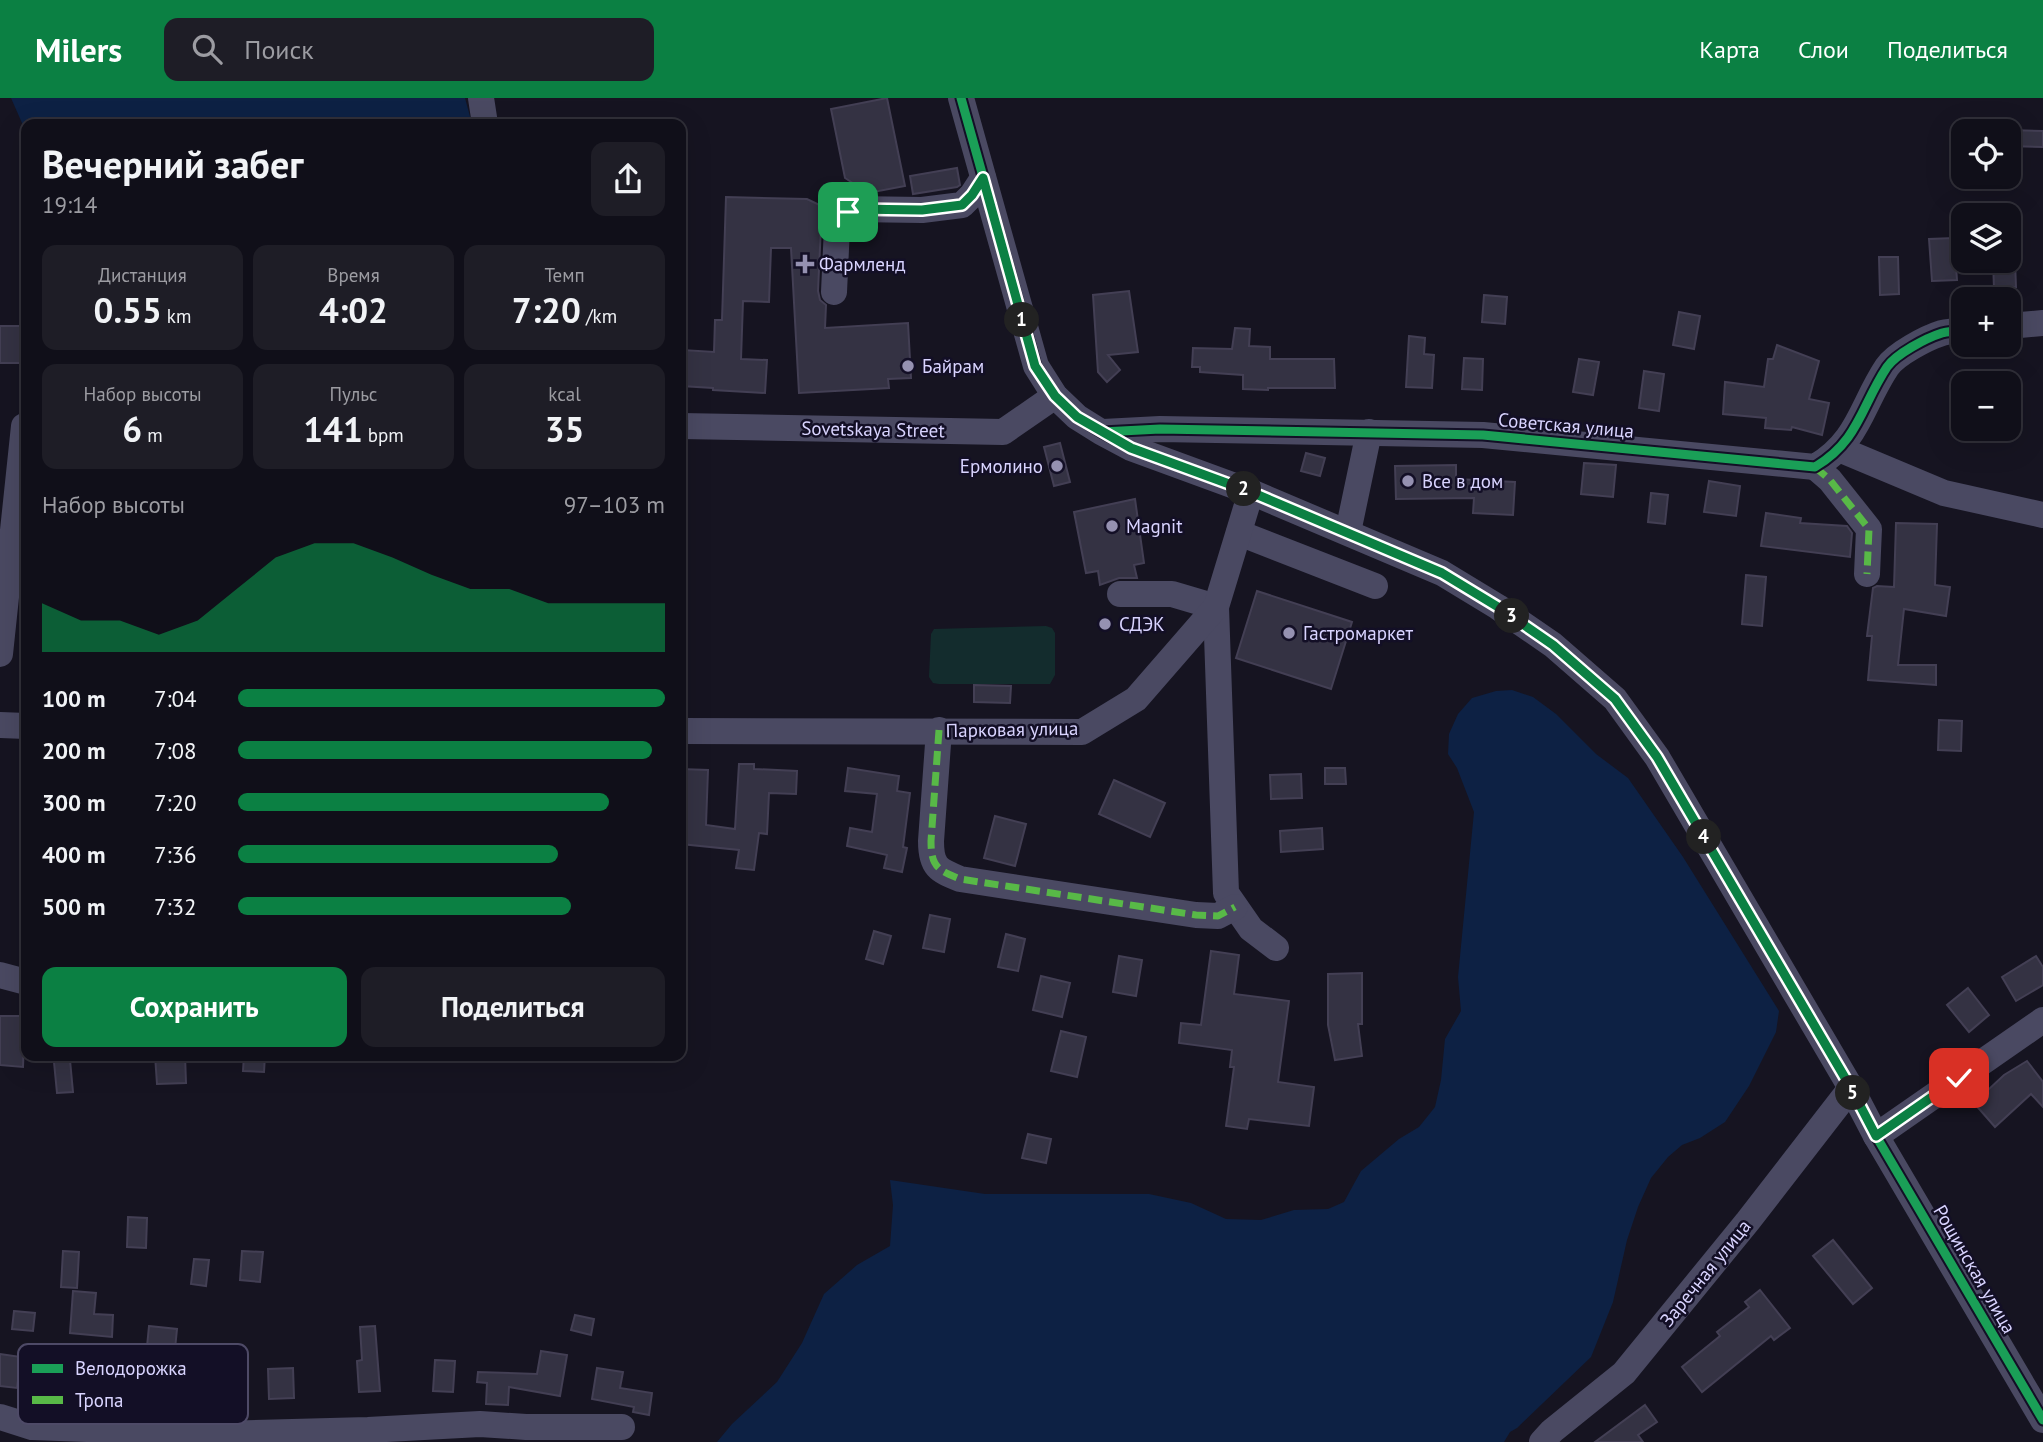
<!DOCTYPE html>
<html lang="ru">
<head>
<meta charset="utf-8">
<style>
  :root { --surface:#100f19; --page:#1e1d26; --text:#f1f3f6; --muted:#9c9ca2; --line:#302f38; --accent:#0b8043 }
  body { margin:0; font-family:"PT Sans",sans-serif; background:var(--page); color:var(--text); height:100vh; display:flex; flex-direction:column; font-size:26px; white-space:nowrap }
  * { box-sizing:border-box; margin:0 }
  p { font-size:23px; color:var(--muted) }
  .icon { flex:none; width:38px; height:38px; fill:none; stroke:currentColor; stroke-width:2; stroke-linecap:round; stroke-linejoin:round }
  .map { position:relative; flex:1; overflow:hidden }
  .drawer { position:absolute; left:21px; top:21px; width:665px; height:942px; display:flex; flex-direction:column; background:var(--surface); border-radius:14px; box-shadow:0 7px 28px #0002,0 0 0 2px var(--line) }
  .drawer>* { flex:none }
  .tools { position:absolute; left:1951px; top:21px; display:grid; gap:14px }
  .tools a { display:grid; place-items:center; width:70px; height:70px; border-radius:14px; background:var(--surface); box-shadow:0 7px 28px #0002,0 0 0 2px var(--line); font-size:35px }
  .pin { position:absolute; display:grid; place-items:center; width:60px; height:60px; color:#fff; margin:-30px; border-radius:14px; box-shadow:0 4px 10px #0006 }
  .km { position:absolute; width:35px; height:35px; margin:-18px; border-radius:50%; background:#222; color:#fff; font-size:19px; line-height:35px; text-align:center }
  .round { display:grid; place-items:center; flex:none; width:74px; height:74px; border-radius:14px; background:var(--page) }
  .overview { display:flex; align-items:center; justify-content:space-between; height:119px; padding:0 21px }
  h1 { font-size:38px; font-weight:700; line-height:52px }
  .metrics { display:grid; grid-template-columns:repeat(3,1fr); gap:10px; height:119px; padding:7px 21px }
  .metrics div { display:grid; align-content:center; border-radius:14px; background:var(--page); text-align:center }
  .metrics b { font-size:35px; font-weight:700 }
  .metrics small { font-size:19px; font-weight:400 }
  .metrics p { font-size:19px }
  .chart { height:196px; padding:14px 21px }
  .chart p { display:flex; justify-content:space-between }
  .chart svg { width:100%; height:126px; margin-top:7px; fill:var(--accent); opacity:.7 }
  .cta { display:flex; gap:14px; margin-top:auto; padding:14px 21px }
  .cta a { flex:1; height:80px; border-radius:14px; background:var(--accent); color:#fff; font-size:28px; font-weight:700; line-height:80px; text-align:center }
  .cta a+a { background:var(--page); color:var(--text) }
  ul { padding:0 21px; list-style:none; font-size:23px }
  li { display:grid; grid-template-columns:112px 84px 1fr; align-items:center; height:52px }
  li i { height:18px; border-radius:9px; background:var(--accent) }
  header { display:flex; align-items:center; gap:42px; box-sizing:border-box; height:98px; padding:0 35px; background:var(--accent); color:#fff }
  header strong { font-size:33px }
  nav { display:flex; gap:38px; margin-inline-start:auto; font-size:24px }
  .search { width:490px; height:63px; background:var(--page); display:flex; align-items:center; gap:18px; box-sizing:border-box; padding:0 24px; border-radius:14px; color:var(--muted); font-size:26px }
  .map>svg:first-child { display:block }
  .green { fill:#132c2d }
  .water { fill:#0d2144 }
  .building { fill:#343243; stroke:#433f54; stroke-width:2 }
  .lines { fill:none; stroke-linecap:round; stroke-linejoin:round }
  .minor { stroke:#4a4962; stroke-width:26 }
  .quiet { stroke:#58b947; stroke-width:7; stroke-dasharray:14 7; stroke-linecap:butt }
  .cycleway-casing { stroke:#130f26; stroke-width:13 }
  .cycleway { stroke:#1a9f57; stroke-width:9 }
  .route-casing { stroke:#fff; stroke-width:14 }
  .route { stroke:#0b8043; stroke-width:9 }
  .poi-dot { fill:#9591b1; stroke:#130f26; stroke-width:2.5 }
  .labels { text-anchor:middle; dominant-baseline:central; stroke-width:5; stroke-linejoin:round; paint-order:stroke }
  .poi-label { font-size:19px; fill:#d9d4ff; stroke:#130f26; text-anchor:start }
  .street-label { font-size:19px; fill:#d9d4ff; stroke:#130f26 }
  .key { fill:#130f26; stroke:#4e4a67; stroke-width:2 }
  .key-label { font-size:19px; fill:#d9d4ff }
</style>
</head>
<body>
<header>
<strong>Milers</strong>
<div class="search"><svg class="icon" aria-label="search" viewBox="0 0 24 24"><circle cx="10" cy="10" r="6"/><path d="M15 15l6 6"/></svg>Поиск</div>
<nav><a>Карта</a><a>Слои</a><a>Поделиться</a></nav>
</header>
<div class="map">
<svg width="2043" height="1344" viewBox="0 0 2043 1344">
  <rect width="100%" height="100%" fill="#161421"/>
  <path class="green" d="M 1046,528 L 1052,530 L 1055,535 L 1055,577 L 1050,586 L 939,586 L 933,585 L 929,579 L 931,536 L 934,531 Z"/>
  <g class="water">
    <path d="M 11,0 L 465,0 L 472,26 L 26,26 L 26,34 Z"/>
    <path d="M 1512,592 L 1533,599 L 1556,616 L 1596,656 L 1628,680 L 1683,759 L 1779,913 L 1776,934 L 1749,988 L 1725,1024 L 1700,1040 L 1682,1047 L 1668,1059 L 1651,1080 L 1638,1109 L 1627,1142 L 1613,1204 L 1591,1259 L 1517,1330 L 1510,1334 L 1504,1344 L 717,1344 L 732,1326 L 777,1284 L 802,1245 L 824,1196 L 857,1167 L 890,1148 L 893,1107 L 890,1082 L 985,1096 L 1149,1096 L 1191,1105 L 1226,1121 L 1261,1122 L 1294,1112 L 1328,1111 L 1344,1104 L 1361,1073 L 1399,1041 L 1419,1029 L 1435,1009 L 1441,982 L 1445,941 L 1461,913 L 1458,879 L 1474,714 L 1457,670 L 1448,656 L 1449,636 L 1458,616 L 1472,600 L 1496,593 Z"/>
  </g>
  <g class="building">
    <path d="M 887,0 L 905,88 L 868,95 L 845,80 L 831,11 Z"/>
    <path d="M 2009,32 L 2043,33 L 2043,49 L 2009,48 Z"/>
    <path d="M 957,70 L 960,87 L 957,89 L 913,96 L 910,78 Z"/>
    <path d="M 726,99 L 807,101 L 828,111 L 821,128 L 818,193 L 820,202 L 826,207 L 825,230 L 908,225 L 911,280 L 888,281 L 889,290 L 799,295 L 791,150 L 771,150 L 769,204 L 743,203 L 741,261 L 767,262 L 765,295 L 713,292 L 713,290 L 681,288 L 683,252 L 714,254 L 715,222 L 722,222 Z"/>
    <path d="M 1954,140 L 1957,182 L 1932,183 L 1929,141 Z"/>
    <path d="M 1879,159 L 1898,159 L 1899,196 L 1880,197 Z"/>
    <path d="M 1993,163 L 2015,163 L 2016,189 L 1994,190 Z"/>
    <path d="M 1129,193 L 1138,254 L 1108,257 L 1120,272 L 1107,284 L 1098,274 L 1093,197 Z"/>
    <path d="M 1484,197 L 1507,199 L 1505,226 L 1482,224 Z"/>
    <path d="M 1679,214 L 1700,218 L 1694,251 L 1673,247 Z"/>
    <rect x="0" y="228" width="26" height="37"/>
    <path d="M 1235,230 L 1250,231 L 1249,248 L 1270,249 L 1270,261 L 1334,261 L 1335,290 L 1268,290 L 1268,292 L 1243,291 L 1243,277 L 1200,274 L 1200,269 L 1192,269 L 1193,250 L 1232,251 Z"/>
    <path d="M 1409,238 L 1425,240 L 1424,256 L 1434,257 L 1432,290 L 1406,289 Z"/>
    <path d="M 1777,247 L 1819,263 L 1809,301 L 1829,305 L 1822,337 L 1792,329 L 1791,332 L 1765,330 L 1766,320 L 1723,316 L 1725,284 L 1764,289 L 1768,261 L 1773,261 Z"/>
    <path d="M 1464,260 L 1483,261 L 1482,292 L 1462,291 Z"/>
    <path d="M 1579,261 L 1599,264 L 1593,297 L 1573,294 Z"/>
    <path d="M 1644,273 L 1664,276 L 1659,313 L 1639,310 Z"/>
    <path d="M 1060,345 L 1070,384 L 1054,388 L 1044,349 Z"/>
    <path d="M 1306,355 L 1325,360 L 1320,378 L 1301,373 Z"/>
    <path d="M 1584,365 L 1616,367 L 1613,399 L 1581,396 Z"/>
    <path d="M 1456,367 L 1456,381 L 1515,384 L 1513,417 L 1473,415 L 1474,400 L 1396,401 L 1395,368 Z"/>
    <path d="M 1709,383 L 1740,388 L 1736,418 L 1704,414 Z"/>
    <path d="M 1651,395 L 1668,397 L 1665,426 L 1648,424 Z"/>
    <path d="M 1135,401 L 1144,465 L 1134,467 L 1137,480 L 1119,480 L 1100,487 L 1098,473 L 1086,475 L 1074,414 Z"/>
    <path d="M 1766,415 L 1801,420 L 1800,425 L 1847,428 L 1852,435 L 1850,459 L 1761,448 Z"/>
    <path d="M 1896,425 L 1937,426 L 1935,487 L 1950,489 L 1946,518 L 1904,511 L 1898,567 L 1936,567 L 1936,587 L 1868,582 L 1872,538 L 1867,538 L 1873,490 L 1877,488 L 1894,489 Z"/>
    <path d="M 1746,477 L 1766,479 L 1762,528 L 1742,526 Z"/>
    <path d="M 1257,493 L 1352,524 L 1331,591 L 1236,560 Z"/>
    <path d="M 974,587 L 1011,588 L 1010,605 L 974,604 Z"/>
    <path d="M 1939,622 L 1962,623 L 1961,653 L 1938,652 Z"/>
    <path d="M 739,666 L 754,666 L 754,671 L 797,673 L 796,696 L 769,695 L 767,736 L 759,735 L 754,772 L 736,770 L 739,752 L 681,746 L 681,671 L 708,672 L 706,727 L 735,731 Z"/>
    <path d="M 848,670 L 899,678 L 897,693 L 910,695 L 903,749 L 907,750 L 902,774 L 884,770 L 887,757 L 847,748 L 850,730 L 872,734 L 877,696 L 845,693 Z"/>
    <path d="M 1325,670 L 1345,670 L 1346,686 L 1325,686 Z"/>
    <path d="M 1301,676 L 1302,700 L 1271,701 L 1270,677 Z"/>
    <path d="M 1114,682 L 1165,705 L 1150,739 L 1099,716 Z"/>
    <path d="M 995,718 L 1026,726 L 1015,768 L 984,760 Z"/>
    <path d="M 1322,730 L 1323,751 L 1281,754 L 1280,733 Z"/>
    <path d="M 930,817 L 950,821 L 944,854 L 923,850 Z"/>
    <path d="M 874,833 L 891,838 L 883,866 L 866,861 Z"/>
    <path d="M 1006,836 L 1025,841 L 1018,873 L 998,869 Z"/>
    <path d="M 1211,853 L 1239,857 L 1234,896 L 1289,903 L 1278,984 L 1314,989 L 1309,1028 L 1249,1021 L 1247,1031 L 1226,1028 L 1234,969 L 1230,969 L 1232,952 L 1179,945 L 1181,925 L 1201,927 Z"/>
    <path d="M 1119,858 L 1142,862 L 1136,898 L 1113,894 Z"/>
    <path d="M 2036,858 L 2043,869 L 2043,887 L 2016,903 L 2002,879 Z"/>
    <path d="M 1362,875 L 1362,926 L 1358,926 L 1362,958 L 1335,962 L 1328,927 L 1328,876 Z"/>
    <path d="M 1041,878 L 1070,885 L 1062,919 L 1033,912 Z"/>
    <path d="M 1968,890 L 1989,917 L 1969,934 L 1947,907 Z"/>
    <path d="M 0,918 L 25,918 L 23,969 L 0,967 Z"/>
    <path d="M 1061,933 L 1086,939 L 1077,979 L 1051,973 Z"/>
    <path d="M 155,957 L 185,957 L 186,985 L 157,986 Z"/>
    <path d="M 244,957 L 265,957 L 264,974 L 243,973 Z"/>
    <path d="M 70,962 L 73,994 L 57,995 L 54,964 Z"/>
    <path d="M 2027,963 L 2043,984 L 2043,1009 L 2031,996 L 1995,1029 L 1974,1005 L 2004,977 Z"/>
    <path d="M 1028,1036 L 1051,1041 L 1046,1065 L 1022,1060 Z"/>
    <path d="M 128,1119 L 147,1120 L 146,1150 L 127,1149 Z"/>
    <path d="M 1833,1142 L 1872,1190 L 1853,1206 L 1813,1158 Z"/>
    <path d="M 63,1153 L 79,1154 L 77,1190 L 61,1189 Z"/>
    <path d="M 242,1153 L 263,1154 L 260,1184 L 240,1182 Z"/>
    <path d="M 194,1161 L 209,1162 L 206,1188 L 191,1186 Z"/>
    <path d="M 1760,1192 L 1790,1230 L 1774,1242 L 1771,1238 L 1702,1294 L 1682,1269 L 1720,1238 L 1717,1234 L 1749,1209 L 1745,1204 Z"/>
    <path d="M 73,1193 L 96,1195 L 94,1216 L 113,1217 L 112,1239 L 70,1235 Z"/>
    <path d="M 14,1213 L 35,1215 L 33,1233 L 12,1231 Z"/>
    <path d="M 575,1217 L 594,1221 L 591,1237 L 571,1232 Z"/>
    <path d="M 149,1228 L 177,1231 L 174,1261 L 146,1259 Z"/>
    <path d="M 375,1228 L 380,1293 L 359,1294 L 357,1263 L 362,1262 L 360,1229 Z"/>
    <path d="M 541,1253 L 567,1257 L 560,1298 L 509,1289 L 508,1307 L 486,1306 L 487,1285 L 477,1284 L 478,1274 L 537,1276 Z"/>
    <path d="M 0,1256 L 21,1259 L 17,1290 L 0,1288 Z"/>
    <path d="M 435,1262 L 455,1263 L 453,1294 L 433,1293 Z"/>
    <path d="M 293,1270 L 294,1300 L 269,1301 L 268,1271 Z"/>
    <path d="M 597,1270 L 623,1274 L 620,1290 L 652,1295 L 649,1317 L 633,1314 L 634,1309 L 592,1301 Z"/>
    <path d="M 1645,1307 L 1657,1324 L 1638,1337 L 1643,1344 L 1595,1344 Z"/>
  </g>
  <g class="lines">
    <g class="minor">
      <path d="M 481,0 L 485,26"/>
      <path d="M 961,0 L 1036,268 L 1055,298 L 1077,319 L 1101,334 L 1131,350 L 1251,394 L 1442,475 L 1498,509 L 1553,547 L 1615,601 L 1657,659 L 1851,990 L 1876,1038 L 2043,1322"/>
      <path d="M 834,194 L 837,129 C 841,121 845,116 853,111 L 922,112 L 962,107 L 972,97 L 983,80"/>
      <path d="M 2009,228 L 2043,225"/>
      <path d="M 681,328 L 1003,334 L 1055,298"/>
      <path d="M 1103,334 L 1160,331 L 1483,337 L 1815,369 C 1859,343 1861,308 1887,269 C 1896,256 1926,240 1942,235 C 1949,233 1957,233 1964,233"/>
      <path d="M 1839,351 L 1944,395 L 2043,417"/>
      <path d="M 1815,369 L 1830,382 L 1869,431 L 1867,476"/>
      <path d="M 1348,434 L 1369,334"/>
      <path d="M 1239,435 L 1375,488"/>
      <path d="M 1120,496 L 1172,496 L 1216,509 L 1226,795 L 1251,831 L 1276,850"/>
      <path d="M 0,556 L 24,328"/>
      <path d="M 0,627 L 26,628"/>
      <path d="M 939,632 L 931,743 C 931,769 938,772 960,781 L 1196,817 L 1218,818 L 1235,809"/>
      <path d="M 681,633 L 1082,634 L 1136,601 L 1216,509 L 1251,394"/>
      <path d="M 0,877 L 26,884"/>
      <path d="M 1876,1038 L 2043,922"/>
      <path d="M 0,1319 L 32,1329 L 222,1336 L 368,1332 L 480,1326 L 526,1329 L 622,1329"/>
      <path d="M 1542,1344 L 1552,1333 L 1624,1275 L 1748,1123 L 1851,990"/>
    </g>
    <g class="quiet">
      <path d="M 1815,369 L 1830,382 L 1869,431 L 1867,476"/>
      <path d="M 939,632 L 931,743 C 931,769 938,772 960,781 L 1196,817 L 1218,818 L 1235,809"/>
    </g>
    <defs>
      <g id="cycleway">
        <path d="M 961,0 L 1036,268 L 1055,298 L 1077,319 L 1101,334 L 1131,350 L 1251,394 L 1442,475 L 1498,509 L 1553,547 L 1615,601 L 1657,659 L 1851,990 L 1876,1038 L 2043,1322"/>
        <path d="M 1102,334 L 1160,331 L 1483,337 L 1815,369 C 1859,343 1861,308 1887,269 C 1896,256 1926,240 1942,235 C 1949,233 1957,233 1964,233"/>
      </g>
    </defs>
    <use href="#cycleway" class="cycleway-casing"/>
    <use href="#cycleway" class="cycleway"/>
  </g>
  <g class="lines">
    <defs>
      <path id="route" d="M 848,114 L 853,111 L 922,112 L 962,107 L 972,97 L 983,80 L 1035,268 L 1055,298 L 1077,319 L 1131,350 L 1251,394 L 1442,475 L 1498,509 L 1553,547 L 1615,601 L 1657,659 L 1851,990 L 1876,1038 L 1959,980"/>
    </defs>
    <use href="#route" class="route-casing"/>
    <use href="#route" class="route"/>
  </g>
  <g class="poi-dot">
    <path d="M801.5 155.5h7v7h7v7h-7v7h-7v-7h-7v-7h7z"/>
    <circle cx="908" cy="268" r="7"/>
    <circle cx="1057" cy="368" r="7"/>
    <circle cx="1408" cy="383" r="7"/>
    <circle cx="1112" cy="428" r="7"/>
    <circle cx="1105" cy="526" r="7"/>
    <circle cx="1289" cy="535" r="7"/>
  </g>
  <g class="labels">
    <g class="poi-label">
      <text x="819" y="166">Фармленд</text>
      <text x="922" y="268">Байрам</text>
      <text x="1043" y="368" text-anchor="end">Ермолино</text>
      <text x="1422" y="383">Все в дом</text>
      <text x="1126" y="428">Magnit</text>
      <text x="1119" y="526">СДЭК</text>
      <text x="1303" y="535">Гастромаркет</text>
    </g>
    <g class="street-label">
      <text transform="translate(1566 327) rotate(5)">Советская улица</text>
      <text transform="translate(873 331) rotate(1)">Sovetskaya Street</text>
      <text transform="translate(1012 631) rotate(-1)">Парковая улица</text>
      <text transform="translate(1975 1171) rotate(60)">Рощинская улица</text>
      <text transform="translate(1705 1175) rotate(-51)">Заречная улица</text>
    </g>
  </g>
  <rect x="18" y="1246" width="230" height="80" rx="10" class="key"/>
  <rect x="32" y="1266" width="31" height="9" fill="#1a9f57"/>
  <rect x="32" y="1298" width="31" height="8" fill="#58b947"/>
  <g class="key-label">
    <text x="75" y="1277">Велодорожка</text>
    <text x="75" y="1309">Тропа</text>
  </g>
</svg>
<div class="tools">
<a><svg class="icon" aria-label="locate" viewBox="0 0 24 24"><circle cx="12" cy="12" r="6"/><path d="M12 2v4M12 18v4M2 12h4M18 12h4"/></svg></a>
<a><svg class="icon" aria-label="layers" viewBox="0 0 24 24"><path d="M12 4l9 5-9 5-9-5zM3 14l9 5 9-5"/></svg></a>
<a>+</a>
<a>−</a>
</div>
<div class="pin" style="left:848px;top:114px;background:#1e9e55"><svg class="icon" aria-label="arrive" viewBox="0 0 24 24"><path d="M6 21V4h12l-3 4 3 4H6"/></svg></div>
<div class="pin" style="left:1959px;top:980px;background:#d93025"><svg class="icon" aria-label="check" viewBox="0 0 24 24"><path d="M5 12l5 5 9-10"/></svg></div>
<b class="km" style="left:1022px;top:222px">1</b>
<b class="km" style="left:1244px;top:391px">2</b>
<b class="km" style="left:1512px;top:518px">3</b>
<b class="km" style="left:1704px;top:739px">4</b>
<b class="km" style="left:1853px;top:995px">5</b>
<section class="drawer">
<div class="overview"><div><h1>Вечерний забег</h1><p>19:14</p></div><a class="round"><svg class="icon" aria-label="share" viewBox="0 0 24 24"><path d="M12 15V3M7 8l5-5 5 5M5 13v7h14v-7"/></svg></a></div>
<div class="metrics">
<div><p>Дистанция</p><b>0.55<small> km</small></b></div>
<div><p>Время</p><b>4:02</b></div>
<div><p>Темп</p><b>7:20<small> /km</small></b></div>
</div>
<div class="metrics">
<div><p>Набор высоты</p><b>6<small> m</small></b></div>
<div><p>Пульс</p><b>141<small> bpm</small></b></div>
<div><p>kcal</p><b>35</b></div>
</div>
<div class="chart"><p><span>Набор высоты</span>97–103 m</p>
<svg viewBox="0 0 160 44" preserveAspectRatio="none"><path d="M0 44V27L10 33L20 33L30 38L40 33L50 22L60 11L70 6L80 6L90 11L100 17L110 22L120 22L130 27L140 27L150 27L160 27V44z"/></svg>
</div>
<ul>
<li><b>100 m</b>7:04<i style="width:100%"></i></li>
<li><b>200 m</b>7:08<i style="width:97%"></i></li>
<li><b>300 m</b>7:20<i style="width:87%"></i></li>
<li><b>400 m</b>7:36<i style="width:75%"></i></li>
<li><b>500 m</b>7:32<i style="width:78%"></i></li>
</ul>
<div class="cta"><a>Сохранить</a><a>Поделиться</a></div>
</section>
</div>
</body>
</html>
